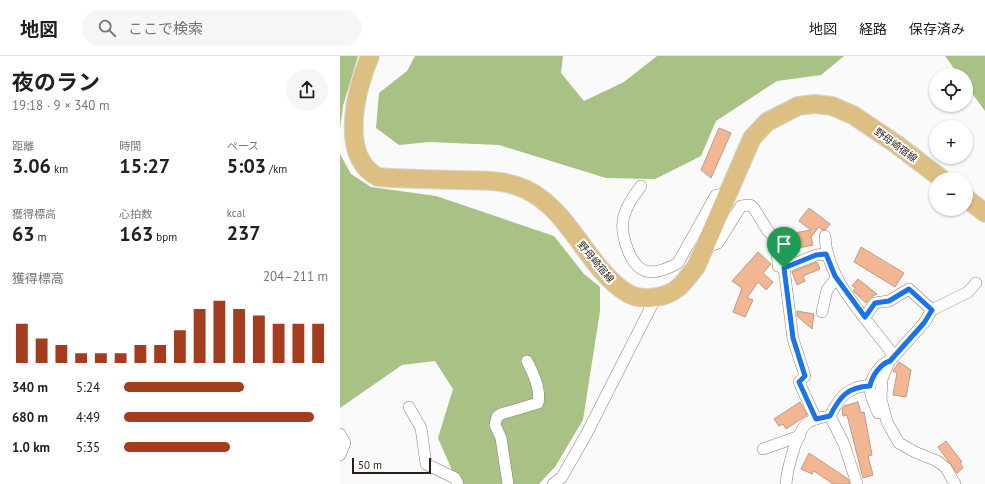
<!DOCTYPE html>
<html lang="ja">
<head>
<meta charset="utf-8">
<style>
  :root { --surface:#fff; --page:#f6f6f6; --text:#202124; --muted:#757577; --line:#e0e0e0; --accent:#a43c1f }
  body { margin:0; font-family:"PT Sans","Noto Sans JP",sans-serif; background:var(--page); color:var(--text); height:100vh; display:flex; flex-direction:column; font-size:15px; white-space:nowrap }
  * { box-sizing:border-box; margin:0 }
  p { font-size:13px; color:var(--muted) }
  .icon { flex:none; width:22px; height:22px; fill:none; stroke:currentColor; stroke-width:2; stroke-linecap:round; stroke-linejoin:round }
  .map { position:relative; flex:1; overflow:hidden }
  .side { display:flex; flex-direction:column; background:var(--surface); width:340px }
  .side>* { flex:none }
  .fabs { position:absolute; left:589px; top:12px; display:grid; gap:8px }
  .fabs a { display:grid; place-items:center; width:44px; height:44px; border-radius:50%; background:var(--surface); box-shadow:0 1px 3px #0004; font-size:20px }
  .scale { position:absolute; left:12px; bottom:10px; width:79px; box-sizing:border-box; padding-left:4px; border:2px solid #2a1e18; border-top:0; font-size:11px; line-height:14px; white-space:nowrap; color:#2a1e18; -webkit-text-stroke:3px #fff; paint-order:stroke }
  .pin { position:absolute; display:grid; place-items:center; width:34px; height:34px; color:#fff; margin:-41px -17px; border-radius:50% 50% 50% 0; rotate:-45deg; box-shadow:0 0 4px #0007 }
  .pin .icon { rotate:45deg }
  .round { display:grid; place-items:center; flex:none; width:42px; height:42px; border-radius:21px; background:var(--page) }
  .summary { display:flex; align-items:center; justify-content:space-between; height:68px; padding:0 12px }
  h1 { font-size:22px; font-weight:700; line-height:30px }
  .stats { display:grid; grid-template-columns:repeat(3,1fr); gap:6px; height:68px; padding:4px 12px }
  .stats div { display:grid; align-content:center }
  .stats b { font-size:20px; font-weight:700 }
  .stats small { font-size:11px; font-weight:400 }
  .stats p { font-size:11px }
  .chart { height:112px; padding:8px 12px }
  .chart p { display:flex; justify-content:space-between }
  .chart svg { width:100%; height:72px; margin-top:4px; stroke:var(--accent); stroke-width:6 }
  ul { padding:0 12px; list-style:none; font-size:13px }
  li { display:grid; grid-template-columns:64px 48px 1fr; align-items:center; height:30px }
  li i { height:10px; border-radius:5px; background:var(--accent) }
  header { display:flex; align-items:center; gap:24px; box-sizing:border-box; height:56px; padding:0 20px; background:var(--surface); border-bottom:1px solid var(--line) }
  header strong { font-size:19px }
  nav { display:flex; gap:22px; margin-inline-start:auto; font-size:14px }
  .search { width:280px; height:36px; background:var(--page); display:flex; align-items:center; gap:10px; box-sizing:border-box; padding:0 14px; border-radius:22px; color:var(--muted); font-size:15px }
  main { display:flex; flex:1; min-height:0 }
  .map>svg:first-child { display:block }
  .forest { fill:#a8c185 }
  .building { fill:#f3b693; stroke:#ba9c8b }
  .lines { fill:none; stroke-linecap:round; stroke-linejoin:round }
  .minor-casing { stroke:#967a6a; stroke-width:12 }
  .primary-casing { stroke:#d9d6d5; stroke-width:20 }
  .minor { stroke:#fff; stroke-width:11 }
  .primary { stroke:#ddbf84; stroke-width:18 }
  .route-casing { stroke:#fff; stroke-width:8 }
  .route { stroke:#1a73e8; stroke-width:5 }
  .labels { text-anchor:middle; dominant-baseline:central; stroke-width:4; stroke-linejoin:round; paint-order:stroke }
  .street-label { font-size:10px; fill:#2a1e18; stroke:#fff }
</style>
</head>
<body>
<header>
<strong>地図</strong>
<div class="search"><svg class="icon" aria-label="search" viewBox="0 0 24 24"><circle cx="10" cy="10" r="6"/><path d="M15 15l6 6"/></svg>ここで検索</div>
<nav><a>地図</a><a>経路</a><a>保存済み</a></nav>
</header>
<main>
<section class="side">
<div class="summary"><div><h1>夜のラン</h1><p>19:18 · 9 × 340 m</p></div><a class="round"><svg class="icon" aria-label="share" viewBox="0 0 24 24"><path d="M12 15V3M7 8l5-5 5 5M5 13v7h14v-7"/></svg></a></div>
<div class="stats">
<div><p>距離</p><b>3.06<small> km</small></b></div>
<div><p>時間</p><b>15:27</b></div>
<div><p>ペース</p><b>5:03<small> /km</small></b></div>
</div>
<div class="stats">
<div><p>獲得標高</p><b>63<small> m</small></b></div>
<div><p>心拍数</p><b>163<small> bpm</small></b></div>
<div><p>kcal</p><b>237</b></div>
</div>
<div class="chart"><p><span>獲得標高</span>204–211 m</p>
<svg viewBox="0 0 160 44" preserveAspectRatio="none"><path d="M5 44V20M15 44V29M25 44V33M35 44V38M45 44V38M55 44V38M65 44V33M75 44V33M85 44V24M95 44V11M105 44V6M115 44V11M125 44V15M135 44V20M145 44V20M155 44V20"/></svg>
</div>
<ul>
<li><b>340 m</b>5:24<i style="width:59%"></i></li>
<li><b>680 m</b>4:49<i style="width:93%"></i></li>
<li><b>1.0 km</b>5:35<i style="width:52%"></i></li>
</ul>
</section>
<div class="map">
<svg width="645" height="428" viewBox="0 0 645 428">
  <rect width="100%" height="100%" fill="#fafafa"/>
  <g class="forest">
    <path d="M 0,0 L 18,0 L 3,50 L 0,73 Z"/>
    <path d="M 75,0 L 223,0 L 221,17 L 244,45 L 284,26 L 317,0 L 504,0 L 481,19 L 437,25 L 376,65 L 361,100 L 315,123 L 266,122 L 159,89 L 89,86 L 59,89 L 36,72 L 39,37 L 67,15 Z"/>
    <path d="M 605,0 L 645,0 L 645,55 L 626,29 L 626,19 L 619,19 Z"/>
    <path d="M 0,98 L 11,118 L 31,131 L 96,140 L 214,180 L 244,218 L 260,231 L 260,255 L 243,364 L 215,411 L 199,428 L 118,428 L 98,382 L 113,333 L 95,305 L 62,309 L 0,352 Z"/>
  </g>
  <g class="building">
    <path d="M 379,72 L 391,77 L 371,122 L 361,114 Z"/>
    <path d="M 469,152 L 490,168 L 486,173 L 482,174 L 479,171 L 471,181 L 473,189 L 444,195 L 444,184 L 450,183 L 449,178 L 471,174 L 459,165 Z"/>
    <path d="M 521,191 L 564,217 L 555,231 L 514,206 Z"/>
    <path d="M 418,196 L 431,208 L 423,217 L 433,226 L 426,234 L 418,226 L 407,242 L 413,244 L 405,261 L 393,256 L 402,232 L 392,225 Z"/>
    <path d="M 477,206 L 480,213 L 463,220 L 465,225 L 457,229 L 452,216 Z"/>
    <path d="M 518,223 L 537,238 L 531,241 L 526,247 L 513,235 L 516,232 L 512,230 Z"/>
    <path d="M 457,255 L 474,258 L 472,273 L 457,260 Z"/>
    <path d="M 559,306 L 571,314 L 566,341 L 553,339 L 557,317 L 553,315 Z"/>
    <path d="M 460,346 L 467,359 L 446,373 L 443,368 L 439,370 L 434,363 Z"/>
    <path d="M 518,346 L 521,357 L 524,356 L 532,399 L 528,400 L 533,419 L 523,422 L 507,359 L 503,360 L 502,353 L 504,350 Z"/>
    <path d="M 606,385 L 622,406 L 620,407 L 623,412 L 617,417 L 598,391 Z"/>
    <path d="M 469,397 L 508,423 L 510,428 L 493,428 L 474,415 L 472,418 L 461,413 Z"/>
  </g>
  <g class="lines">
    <defs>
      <g id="minor">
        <path d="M 301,130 C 293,141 285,151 283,165 C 281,179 290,211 306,215 C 317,218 329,212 338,207 L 376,139 L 388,138"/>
        <path d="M 485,180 C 486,223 526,262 551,296 L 551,301 L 542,323 L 541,343 L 547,366 L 559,387 L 575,396 L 597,405 L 606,412 L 615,428"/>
        <path d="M 364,192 L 378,187 L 401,150 L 410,149 L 413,151 L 428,175 L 437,184 L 438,210 L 444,212 L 453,283 L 465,320 L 459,326 L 476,363"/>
        <path d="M 444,212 L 476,199 L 486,198"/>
        <path d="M 482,256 L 487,234 L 496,222"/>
        <path d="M 525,261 L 535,247 L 549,245 L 569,233 L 592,254 L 628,236 L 636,227"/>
        <path d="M 69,351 L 81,372 L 86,408 L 115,422 L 118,428"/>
        <path d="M 538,357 C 531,340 525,331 537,315 C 541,310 543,307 550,305 L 584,267 L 592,254"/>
        <path d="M 490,360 L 504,388 L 517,428"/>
        <path d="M 423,393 L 460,380"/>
        <path d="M 0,399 L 5,387 L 0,378"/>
        <path d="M 168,428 L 161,382 L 155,369 L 157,361 L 161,358 L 198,347 C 201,333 193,317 187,305"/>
        <path d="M 213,428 L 222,421 L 247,377 L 316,241"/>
        <path d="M 446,428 C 447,415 457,372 469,366 C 475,362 483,361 490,360 C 500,340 508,331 530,329"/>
      </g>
      <g id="primary">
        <path d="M 30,0 C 14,39 0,101 38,121 C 64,123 90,123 116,124 C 140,125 164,123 185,133 C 230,154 245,208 284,235 C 299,246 324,243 338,232 C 345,226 350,218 356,211 L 412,82 L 427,66 L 458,50 L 475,48 L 492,50 L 513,59 L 556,88 L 602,123"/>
        <path d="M 626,142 L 645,157"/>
      </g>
    </defs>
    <use href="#minor" class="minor-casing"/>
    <use href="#primary" class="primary-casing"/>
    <use href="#minor" class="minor"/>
    <use href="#primary" class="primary"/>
  </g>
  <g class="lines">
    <defs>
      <path id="route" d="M 486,198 L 495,220 L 525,261 L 535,247 L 549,245 L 569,233 L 592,254 L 584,267 L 550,305 C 540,308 532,320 530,330 C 508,331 500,340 490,360 L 476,363 L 459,326 L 465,320 L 453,282 L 444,212 L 476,199 Z"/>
    </defs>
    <use href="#route" class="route-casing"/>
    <use href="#route" class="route"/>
  </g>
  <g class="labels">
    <g class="street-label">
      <text transform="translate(556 89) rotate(36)">野母崎宿線</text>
      <text transform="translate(256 206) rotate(50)">野母崎宿線</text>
    </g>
  </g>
</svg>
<div class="fabs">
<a><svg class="icon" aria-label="locate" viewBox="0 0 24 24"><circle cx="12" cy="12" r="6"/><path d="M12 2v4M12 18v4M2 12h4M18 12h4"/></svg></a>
<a>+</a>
<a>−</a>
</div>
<div class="scale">50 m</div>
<div class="pin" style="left:444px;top:212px;background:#1e9e55"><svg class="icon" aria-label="arrive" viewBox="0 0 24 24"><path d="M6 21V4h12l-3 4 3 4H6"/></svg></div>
</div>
</main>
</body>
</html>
